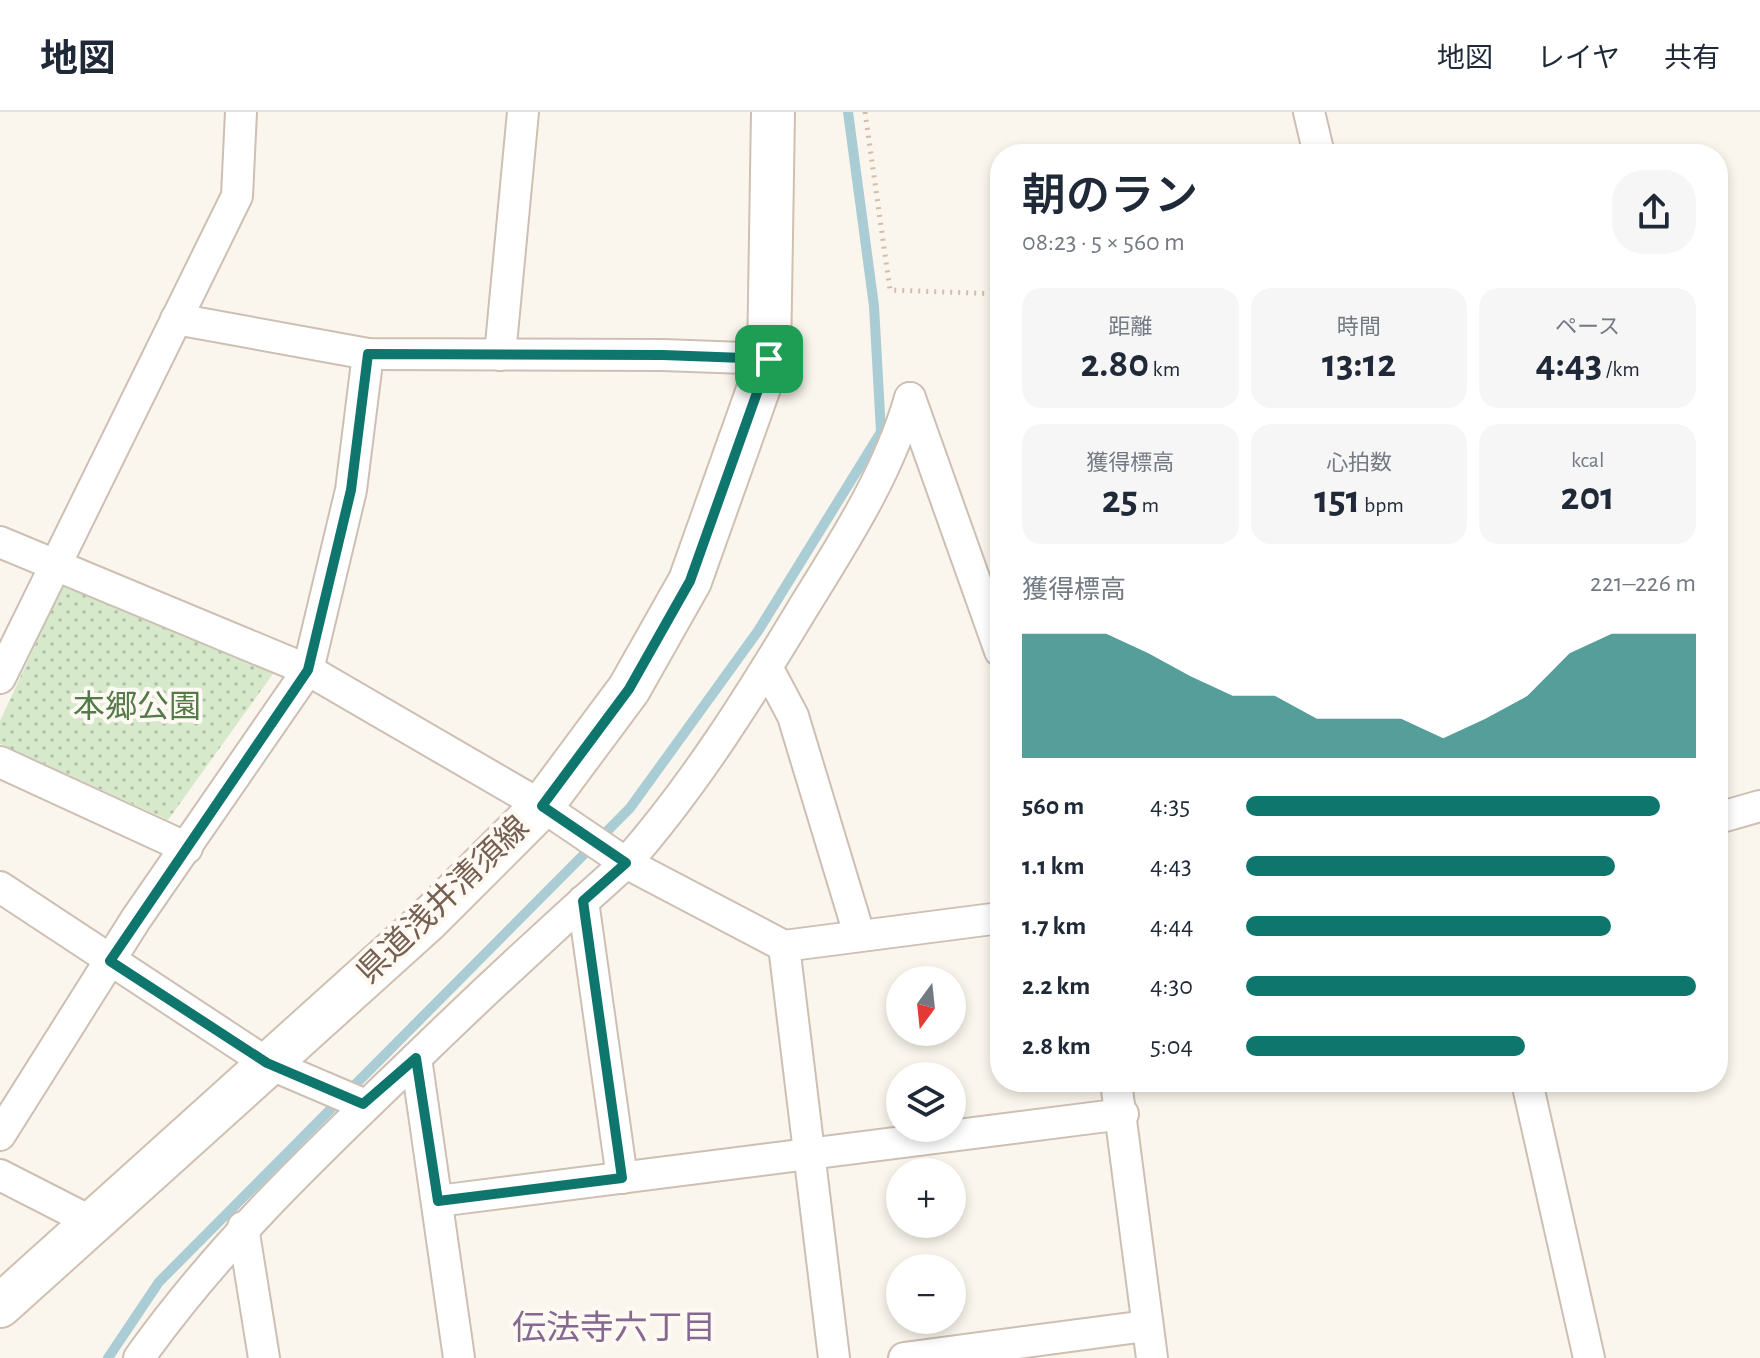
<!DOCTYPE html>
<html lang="ja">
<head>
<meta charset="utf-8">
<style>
  :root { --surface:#fff; --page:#f6f6f7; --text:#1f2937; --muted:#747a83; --line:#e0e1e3; --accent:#0f766e }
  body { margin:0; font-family:"Alegreya Sans","Noto Sans JP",sans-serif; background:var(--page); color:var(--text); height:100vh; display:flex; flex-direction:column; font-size:30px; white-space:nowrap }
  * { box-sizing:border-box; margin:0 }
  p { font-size:26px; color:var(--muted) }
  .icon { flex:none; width:44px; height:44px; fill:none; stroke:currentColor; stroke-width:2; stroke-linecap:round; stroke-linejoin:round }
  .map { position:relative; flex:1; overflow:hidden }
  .sheet { position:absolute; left:990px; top:32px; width:738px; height:948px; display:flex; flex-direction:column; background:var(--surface); border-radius:32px; box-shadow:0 4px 12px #0003 }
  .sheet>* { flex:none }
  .needle { width:52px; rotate:195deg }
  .fabs { position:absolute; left:886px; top:854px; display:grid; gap:16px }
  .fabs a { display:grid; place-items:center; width:80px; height:80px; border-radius:50%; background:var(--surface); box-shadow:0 4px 12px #0003; font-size:40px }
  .pin { position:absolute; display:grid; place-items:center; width:68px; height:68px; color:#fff; margin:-34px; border-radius:16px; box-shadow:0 4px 12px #0006 }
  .round { display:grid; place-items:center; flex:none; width:84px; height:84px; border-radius:32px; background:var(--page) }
  .summary { display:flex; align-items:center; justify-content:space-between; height:136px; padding:0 32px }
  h1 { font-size:44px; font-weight:600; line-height:60px }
  .stats { display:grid; grid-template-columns:repeat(3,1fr); gap:12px; height:136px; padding:8px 32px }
  .stats div { display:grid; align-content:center; border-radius:20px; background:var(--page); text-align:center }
  .stats b { font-size:40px; font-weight:600 }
  .stats small { font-size:22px; font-weight:400 }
  .stats p { font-size:22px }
  .chart { height:224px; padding:16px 32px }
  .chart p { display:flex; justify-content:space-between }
  .chart svg { width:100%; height:144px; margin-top:8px; fill:var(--accent); opacity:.7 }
  ul { padding:0 32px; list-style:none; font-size:26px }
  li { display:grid; grid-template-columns:128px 96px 1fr; align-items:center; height:60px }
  li i { height:20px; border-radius:10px; background:var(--accent) }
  header { display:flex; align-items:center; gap:48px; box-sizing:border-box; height:112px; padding:0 40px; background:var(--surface); border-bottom:2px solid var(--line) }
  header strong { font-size:38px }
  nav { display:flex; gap:44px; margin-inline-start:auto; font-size:28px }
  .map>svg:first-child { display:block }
  .green { fill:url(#green-dots) }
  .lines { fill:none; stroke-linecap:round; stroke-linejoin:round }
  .stream { stroke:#a9ccd5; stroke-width:10 }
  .minor-casing { stroke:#cdbfb3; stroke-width:34 }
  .secondary-casing { stroke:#d0c0b1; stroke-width:46 }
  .path { stroke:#d4bca9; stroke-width:5; stroke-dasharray:2 6; stroke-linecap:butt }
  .minor { stroke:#fff; stroke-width:30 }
  .secondary { stroke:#fff; stroke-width:42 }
  .route-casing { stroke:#fff; stroke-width:16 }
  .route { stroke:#0f766e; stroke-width:10 }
  .labels { text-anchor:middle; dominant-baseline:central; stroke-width:8; stroke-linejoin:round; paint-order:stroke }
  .park-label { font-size:32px; fill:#557a49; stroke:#fefaf3 }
  .street-label { font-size:32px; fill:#766051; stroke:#fefaf3 }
  .neighbourhood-label { font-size:34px; fill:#856990; stroke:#fefaf3 }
</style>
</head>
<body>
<header>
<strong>地図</strong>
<nav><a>地図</a><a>レイヤ</a><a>共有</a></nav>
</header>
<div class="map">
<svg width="1760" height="1246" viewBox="0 0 1760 1246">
  <defs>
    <pattern id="green-dots" width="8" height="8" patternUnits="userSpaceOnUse" patternTransform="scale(2)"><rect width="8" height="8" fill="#d6e9cb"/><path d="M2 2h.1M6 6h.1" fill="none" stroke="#b2c0a7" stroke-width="1.8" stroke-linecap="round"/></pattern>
  </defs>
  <rect width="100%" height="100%" fill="#fbf6ed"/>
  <path class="green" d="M 64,471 L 280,552 L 168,708 L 0,632 L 0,609 Z"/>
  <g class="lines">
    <path class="stream" d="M 108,1246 L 159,1170 L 630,696 L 758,519 L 881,320 L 874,194 L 848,0"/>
    <defs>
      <g id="minor">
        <path d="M 1309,0 L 1319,42"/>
        <path d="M 176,207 L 368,242 L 663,243 L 769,247"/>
        <path d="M 500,243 L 523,0"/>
        <path d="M 910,286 L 1000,539"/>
        <path d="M 0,430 L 308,558 L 542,694 L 626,751 L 784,834 L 1000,806"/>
        <path d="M 767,555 L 793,604 L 859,822"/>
        <path d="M 0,566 L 237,84 L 241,0"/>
        <path d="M 0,650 L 187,736"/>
        <path d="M 1718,706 L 1760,694"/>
        <path d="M 0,775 L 267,951 L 363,992"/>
        <path d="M 583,789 L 622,1066"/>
        <path d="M 784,834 L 834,1246"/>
        <path d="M 416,946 L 459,1246"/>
        <path d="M 1116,970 L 1152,1246"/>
        <path d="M 1527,970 L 1589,1246"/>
        <path d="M 0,1023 L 136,807 L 308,558 L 351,378 L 368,242"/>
        <path d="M 0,1063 L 92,1110"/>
        <path d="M 438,1089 L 1123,1002"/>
        <path d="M 243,1115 L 264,1246"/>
        <path d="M 139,1246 C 221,1131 317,1041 418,944 C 486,878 555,814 626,751 C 694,674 750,584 803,496 C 845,428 888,362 910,286"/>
        <path d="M 904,1246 L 1146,1214"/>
      </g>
      <path id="secondary" d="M 0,1194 L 427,809 L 542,694 L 629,577 L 690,469 L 769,247 L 773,0"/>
    </defs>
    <use href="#minor" class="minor-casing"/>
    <use href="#secondary" class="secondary-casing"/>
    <path class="path" d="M 865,0 L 890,178 L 1000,182"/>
    <use href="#minor" class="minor"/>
    <use href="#secondary" class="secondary"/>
  </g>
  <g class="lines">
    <defs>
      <path id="route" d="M 368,242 L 663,243 L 769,247 L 690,469 L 629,577 L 542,694 L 626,751 L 583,789 L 622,1066 L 438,1089 L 416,946 L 363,992 L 267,951 L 110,849 L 308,558 L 351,378 Z"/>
    </defs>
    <use href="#route" class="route-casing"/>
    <use href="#route" class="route"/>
  </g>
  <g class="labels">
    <g class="park-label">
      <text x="137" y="595">本郷公園</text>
    </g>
    <g class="street-label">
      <text transform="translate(443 788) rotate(-44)">県道浅井清須線</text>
    </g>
    <g class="neighbourhood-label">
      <text x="614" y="1217">伝法寺六丁目</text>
    </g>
  </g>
</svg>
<div class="fabs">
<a><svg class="needle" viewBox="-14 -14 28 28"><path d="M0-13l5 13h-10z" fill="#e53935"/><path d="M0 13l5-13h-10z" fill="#747a83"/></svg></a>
<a><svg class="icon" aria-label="layers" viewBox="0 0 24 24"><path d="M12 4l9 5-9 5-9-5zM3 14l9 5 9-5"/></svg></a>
<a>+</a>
<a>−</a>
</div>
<div class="pin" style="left:769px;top:247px;background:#1e9e55"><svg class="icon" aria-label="arrive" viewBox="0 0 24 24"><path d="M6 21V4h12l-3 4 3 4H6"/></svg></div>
<section class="sheet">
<div class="summary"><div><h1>朝のラン</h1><p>08:23 · 5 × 560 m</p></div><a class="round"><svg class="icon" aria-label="share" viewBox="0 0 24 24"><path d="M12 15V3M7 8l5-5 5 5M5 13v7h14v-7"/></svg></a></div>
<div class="stats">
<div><p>距離</p><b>2.80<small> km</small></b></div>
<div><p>時間</p><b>13:12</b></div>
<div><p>ペース</p><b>4:43<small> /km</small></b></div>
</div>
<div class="stats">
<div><p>獲得標高</p><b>25<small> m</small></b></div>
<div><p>心拍数</p><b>151<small> bpm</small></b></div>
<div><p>kcal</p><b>201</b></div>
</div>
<div class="chart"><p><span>獲得標高</span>221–226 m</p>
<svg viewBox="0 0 160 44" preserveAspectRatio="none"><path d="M0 44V6L10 6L20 6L30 12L40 19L50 25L60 25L70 32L80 32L90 32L100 38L110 32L120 25L130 12L140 6L150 6L160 6V44z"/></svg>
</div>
<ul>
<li><b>560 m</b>4:35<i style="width:92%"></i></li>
<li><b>1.1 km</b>4:43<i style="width:82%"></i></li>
<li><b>1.7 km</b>4:44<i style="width:81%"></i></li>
<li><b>2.2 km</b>4:30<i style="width:100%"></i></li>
<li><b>2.8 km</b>5:04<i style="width:62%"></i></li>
</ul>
</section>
</div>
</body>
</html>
